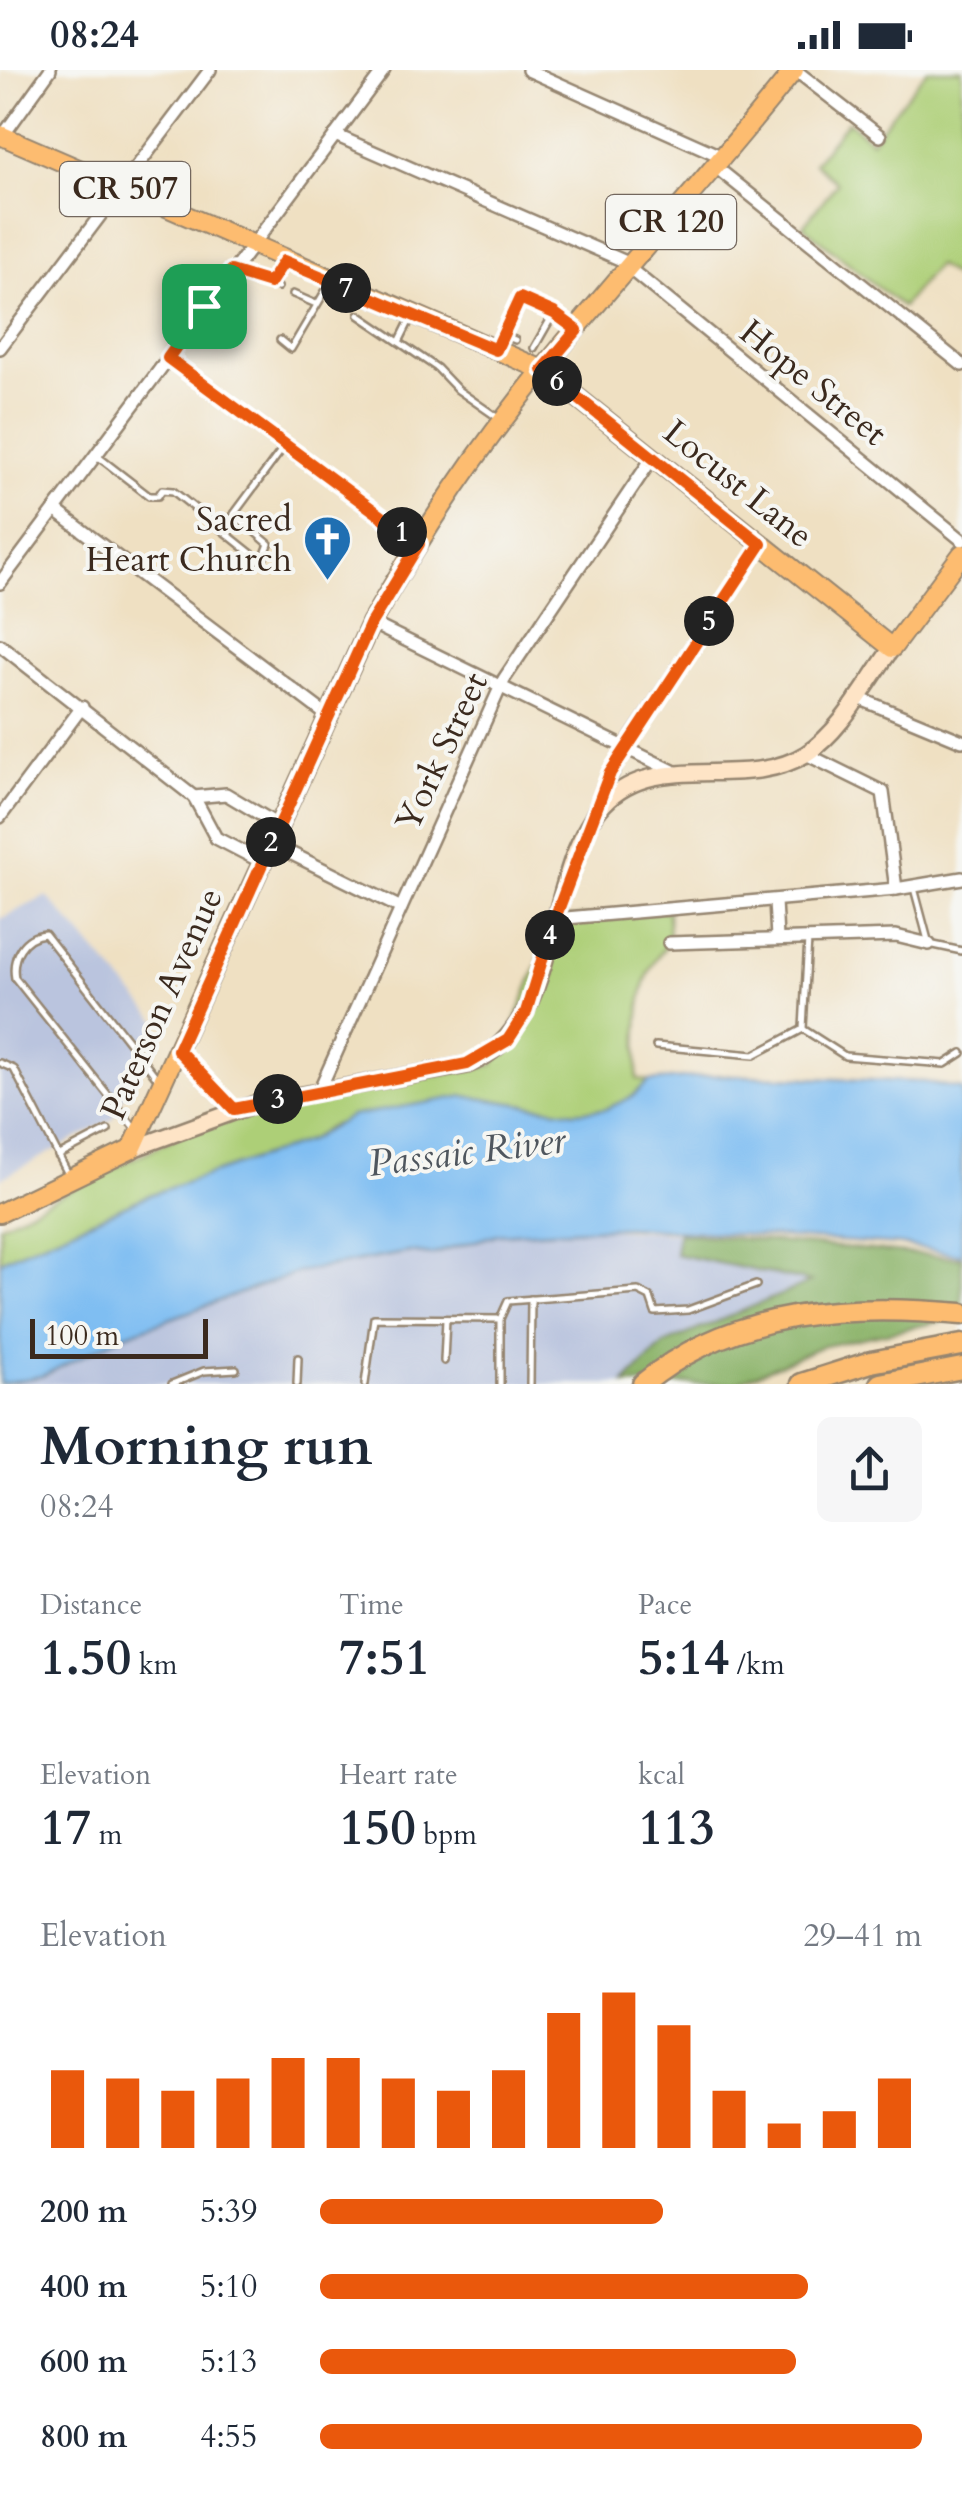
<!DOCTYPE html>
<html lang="en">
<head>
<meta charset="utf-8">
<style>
  :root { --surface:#fff; --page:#f6f6f7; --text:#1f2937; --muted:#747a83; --accent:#ea580c }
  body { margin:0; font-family:Cardo,serif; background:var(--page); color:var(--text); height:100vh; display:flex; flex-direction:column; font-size:38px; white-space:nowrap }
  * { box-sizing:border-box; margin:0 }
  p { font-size:32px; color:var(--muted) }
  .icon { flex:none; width:55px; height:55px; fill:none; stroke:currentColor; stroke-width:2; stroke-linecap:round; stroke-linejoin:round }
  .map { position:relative; height:1314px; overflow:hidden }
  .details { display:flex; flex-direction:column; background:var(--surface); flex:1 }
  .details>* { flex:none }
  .scale { position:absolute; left:30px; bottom:25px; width:178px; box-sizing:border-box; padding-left:10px; border:5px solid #3b2a1e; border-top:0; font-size:28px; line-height:35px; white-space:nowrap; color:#3b2a1e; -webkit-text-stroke:8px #f6f6f2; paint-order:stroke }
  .pin { position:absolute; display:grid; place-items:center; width:85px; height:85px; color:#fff; margin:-42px; border-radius:20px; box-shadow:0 5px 15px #0006 }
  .km { position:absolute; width:50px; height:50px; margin:-25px; border-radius:50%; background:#222; color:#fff; font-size:28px; line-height:50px; text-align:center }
  .round { display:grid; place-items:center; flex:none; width:105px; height:105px; border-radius:15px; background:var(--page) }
  .head { display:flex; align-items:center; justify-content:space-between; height:170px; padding:0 40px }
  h1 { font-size:55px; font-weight:800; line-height:75px }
  .stats { display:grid; grid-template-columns:repeat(3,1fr); gap:15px; height:170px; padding:10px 40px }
  .stats div { display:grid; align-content:center }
  .stats b { font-size:50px; font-weight:800 }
  .stats small { font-size:28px; font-weight:400 }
  .stats p { font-size:28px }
  .chart { height:280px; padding:20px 40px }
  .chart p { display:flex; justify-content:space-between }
  .chart svg { width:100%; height:180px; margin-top:10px; stroke:var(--accent); stroke-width:6 }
  ul { padding:0 40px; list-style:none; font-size:32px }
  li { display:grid; grid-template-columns:160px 120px 1fr; align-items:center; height:75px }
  li i { height:25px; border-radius:12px; background:var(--accent) }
  .status { display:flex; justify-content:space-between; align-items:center; height:70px; padding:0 50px; background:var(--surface); direction:ltr }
  .status svg { height:28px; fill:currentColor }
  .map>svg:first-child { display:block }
  .industrial { fill:#bac4de }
  .green { fill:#adcf77; stroke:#747c4a; stroke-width:2.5 }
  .forest { fill:#8ab268; stroke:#626e43; stroke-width:2.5 }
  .water { fill:#7ebdf2; stroke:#5c7488; stroke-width:2.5 }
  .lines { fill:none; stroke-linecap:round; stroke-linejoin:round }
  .lane-casing { stroke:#958570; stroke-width:10 }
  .street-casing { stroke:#958570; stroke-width:16 }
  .secondary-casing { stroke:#958570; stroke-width:20 }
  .primary-casing { stroke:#958570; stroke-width:22 }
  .highway-casing { stroke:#958570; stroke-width:25 }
  .lane { stroke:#fff; stroke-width:5 }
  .street { stroke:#fff; stroke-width:11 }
  .secondary { stroke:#fee4c6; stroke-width:15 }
  .primary { stroke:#fdbc70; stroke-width:18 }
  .highway { stroke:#fdbc70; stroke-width:20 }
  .route-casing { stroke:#fff; stroke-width:20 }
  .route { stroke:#ea580c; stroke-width:12 }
  .labels { text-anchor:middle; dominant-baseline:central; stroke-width:8; stroke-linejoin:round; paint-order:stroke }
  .shield { fill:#f6f6f2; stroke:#73675e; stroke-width:2.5 }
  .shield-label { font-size:32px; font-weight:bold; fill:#3b2a1e }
  .street-label { font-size:35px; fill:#3b2a1e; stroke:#f6f6f2 }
  .poi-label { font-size:35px; fill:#3b2a1e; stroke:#f6f6f2; text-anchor:end }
  .water-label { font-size:38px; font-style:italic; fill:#4f565e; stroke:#f6f6f2 }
</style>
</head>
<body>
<div class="status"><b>08:24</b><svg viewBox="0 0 49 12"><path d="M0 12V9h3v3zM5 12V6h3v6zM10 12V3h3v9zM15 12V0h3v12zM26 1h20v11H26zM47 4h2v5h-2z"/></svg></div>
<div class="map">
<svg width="962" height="1314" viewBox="0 0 962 1314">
  <rect width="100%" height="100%" fill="#f6f6f2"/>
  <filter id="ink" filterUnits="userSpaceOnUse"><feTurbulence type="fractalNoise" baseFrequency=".01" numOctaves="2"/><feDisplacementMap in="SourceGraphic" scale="20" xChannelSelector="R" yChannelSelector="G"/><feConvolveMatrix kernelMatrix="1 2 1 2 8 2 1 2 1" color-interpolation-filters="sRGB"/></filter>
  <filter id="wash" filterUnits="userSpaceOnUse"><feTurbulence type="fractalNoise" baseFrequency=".0048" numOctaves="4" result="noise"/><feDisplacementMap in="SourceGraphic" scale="40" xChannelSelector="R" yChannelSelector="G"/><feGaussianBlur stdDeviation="2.25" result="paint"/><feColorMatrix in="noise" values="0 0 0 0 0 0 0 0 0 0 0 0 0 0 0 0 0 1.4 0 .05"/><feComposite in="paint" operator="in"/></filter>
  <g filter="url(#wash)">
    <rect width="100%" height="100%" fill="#efe0c2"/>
    <g class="industrial">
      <path d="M 47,826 L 158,952 L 113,1049 L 0,1109 L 0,849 Z"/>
      <path d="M 575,1157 L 678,1163 L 675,1184 L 813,1211 L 664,1273 L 624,1314 L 9,1314 L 42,1306 L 125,1265 L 211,1231 L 299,1202 L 410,1182 L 431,1185 L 498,1164 Z"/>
    </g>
    <g class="green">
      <path d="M 927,0 L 962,0 L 962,213 L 937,195 L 902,237 L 803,156 L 837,113 L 814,93 L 848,51 L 871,71 Z"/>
      <path d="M 668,840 L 669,873 C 633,908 638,962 637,1009 L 649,1011 L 632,1027 L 606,1039 L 575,1042 L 464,1026 L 333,1055 L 308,1071 L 152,1124 L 0,1191 L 0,1155 L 195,1058 L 285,1032 L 494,995 L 496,981 L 508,970 L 555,849 Z"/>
    </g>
    <path class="forest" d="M 678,1163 L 962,1188 L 962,1247 L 820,1277 L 734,1314 L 624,1314 L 664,1274 L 811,1212 L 675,1184 Z"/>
    <path class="water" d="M 718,1005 L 925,1012 L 962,1019 L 962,1185 L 901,1175 L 626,1157 L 498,1164 L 431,1185 L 410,1182 L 299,1202 L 125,1265 L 42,1306 L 0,1314 L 0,1191 L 152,1124 L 308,1071 L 351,1046 L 464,1026 L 574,1042 L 606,1039 L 632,1027 L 649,1011 Z"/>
  </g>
  <g filter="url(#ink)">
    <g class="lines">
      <defs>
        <g id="lane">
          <path d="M 234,202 L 278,217"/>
          <path d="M 270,213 L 283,191"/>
          <path d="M 293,224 L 316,234"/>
          <path d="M 554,243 L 572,256"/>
          <path d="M 359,245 L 437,298 L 458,320 L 501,350"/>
          <path d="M 503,265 L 515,270"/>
          <path d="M 280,270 L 291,279 L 330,213"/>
          <path d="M 399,272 L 411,248"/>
          <path d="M 497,278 L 521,228 L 554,243 L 534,278"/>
          <path d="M 96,385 L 149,426 L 158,426 L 162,420 L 173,421 L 262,492 L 269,474 L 234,444 L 283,378"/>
          <path d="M 914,818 L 929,874 L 962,881"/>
          <path d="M 803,958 L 808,869"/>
          <path d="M 656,976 L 754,985 L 803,959 L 845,986 L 945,994 L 962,983"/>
          <path d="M 0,993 L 14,999 L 69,1106"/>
          <path d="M 136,1060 L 15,908 C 11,887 23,866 45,864 L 157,1008"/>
          <path d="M 58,1086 L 108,1060"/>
          <path d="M 500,1249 L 508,1231 L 638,1221 L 650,1227 L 655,1242 L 688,1240 L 756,1215"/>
          <path d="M 444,1291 L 446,1249"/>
          <path d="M 172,1314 L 204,1301 L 236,1299"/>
          <path d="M 297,1314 L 298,1288"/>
          <path d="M 365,1314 L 374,1248 L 500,1249 L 500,1314"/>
          <path d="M 530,1314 L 531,1229"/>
        </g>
        <g id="street">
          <path d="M 528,0 L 725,88"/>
          <path d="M 795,0 L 880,66"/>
          <path d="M 335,65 L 633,195"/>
          <path d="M 2,67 L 50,0"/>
          <path d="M 717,98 L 962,295"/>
          <path d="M 630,199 L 962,470"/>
          <path d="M 0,278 L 210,0"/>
          <path d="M 168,288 L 419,475"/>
          <path d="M 55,440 L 328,646"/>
          <path d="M 0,513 L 384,0"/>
          <path d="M 371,553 L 677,703"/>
          <path d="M 0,575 L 194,727 L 216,768 L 262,792"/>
          <path d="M 856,627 L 962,671"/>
          <path d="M 806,684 L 883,722 L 896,819"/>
          <path d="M 194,727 L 226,724 L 278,755"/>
          <path d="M 592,745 L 625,677 L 761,474"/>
          <path d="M 0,747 L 82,637"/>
          <path d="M 270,773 L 401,838"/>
          <path d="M 775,831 L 777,868"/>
          <path d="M 555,849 L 896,819 L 962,808"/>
          <path d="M 669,873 L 896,866 L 929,874"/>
          <path d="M 178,980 L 234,1039"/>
          <path d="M 319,1021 L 504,609 L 653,387"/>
        </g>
        <path id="secondary" d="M 132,1079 L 258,1033 L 467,995 C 567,956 539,804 604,734 C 657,678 744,723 806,684 C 842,661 867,612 892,578"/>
        <g id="primary">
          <path d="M 0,65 L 543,300 L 892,578 L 962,484"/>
          <path d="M 0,1143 L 132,1079 L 371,553 C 414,477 463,401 517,332 C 605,218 705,113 794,0"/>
        </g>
        <g id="highway">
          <path d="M 643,1314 C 734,1238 849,1234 962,1244"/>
          <path d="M 802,1314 L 871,1292 L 962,1275"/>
          <path d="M 880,1314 L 962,1298"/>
        </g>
      </defs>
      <use href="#lane" class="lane-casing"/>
      <use href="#street" class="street-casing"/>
      <use href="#secondary" class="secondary-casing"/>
      <use href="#primary" class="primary-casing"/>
      <use href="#highway" class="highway-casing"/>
      <use href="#lane" class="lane"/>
      <use href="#street" class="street"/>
      <use href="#secondary" class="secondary"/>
      <use href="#primary" class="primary"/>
      <use href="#highway" class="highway"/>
    </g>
  </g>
  <g class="lines" filter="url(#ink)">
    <defs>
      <path id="route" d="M 284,191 L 496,280 L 520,228 L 554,243 L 577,260 L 543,300 L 761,474 L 610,703 L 555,848 L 526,942 L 508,970 L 467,994 L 234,1039 L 178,980 L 371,553 L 419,474 L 168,288 L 231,201 L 270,213 Z"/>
    </defs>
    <use href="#route" class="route-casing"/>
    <use href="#route" class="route"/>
  </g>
  <defs>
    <symbol id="church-pin" viewBox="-11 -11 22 30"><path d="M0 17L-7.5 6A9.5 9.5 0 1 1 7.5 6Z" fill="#1f6fb2" stroke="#f6f6f2"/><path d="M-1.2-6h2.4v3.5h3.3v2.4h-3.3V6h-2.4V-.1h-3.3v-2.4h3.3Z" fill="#fff"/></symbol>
  </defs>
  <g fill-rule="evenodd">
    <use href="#church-pin" x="300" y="442" width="55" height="75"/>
  </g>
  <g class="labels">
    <g class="shield">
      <rect x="60" y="92" width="130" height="54" rx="8"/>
      <rect x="606" y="125" width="130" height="54" rx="8"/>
    </g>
    <g class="shield-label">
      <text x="125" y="119">CR 507</text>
      <text x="671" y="152">CR 120</text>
    </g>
    <g class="street-label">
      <text transform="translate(813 313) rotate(39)">Hope Street</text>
      <text transform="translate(738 414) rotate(39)">Locust Lane</text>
      <text transform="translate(442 682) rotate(-65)">York Street</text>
      <text transform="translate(162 934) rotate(-66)">Paterson Avenue</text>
    </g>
    <g class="poi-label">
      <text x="292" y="450">Sacred<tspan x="292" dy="40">Heart Church</tspan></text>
    </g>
    <g class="water-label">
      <text transform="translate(467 1082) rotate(-7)">Passaic River</text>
    </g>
  </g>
</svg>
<div class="scale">100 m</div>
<div class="pin" style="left:204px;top:236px;background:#1e9e55"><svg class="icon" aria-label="arrive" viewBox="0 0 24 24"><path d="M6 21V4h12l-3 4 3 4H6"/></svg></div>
<b class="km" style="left:402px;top:462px">1</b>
<b class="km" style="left:271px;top:772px">2</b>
<b class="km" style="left:278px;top:1029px">3</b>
<b class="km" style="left:550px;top:865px">4</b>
<b class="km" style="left:709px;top:551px">5</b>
<b class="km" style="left:557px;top:311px">6</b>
<b class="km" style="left:346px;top:218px">7</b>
</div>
<section class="details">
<div class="head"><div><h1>Morning run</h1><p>08:24</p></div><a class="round"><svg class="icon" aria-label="share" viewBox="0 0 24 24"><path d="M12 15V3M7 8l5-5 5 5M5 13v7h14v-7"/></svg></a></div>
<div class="stats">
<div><p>Distance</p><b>1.50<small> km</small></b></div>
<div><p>Time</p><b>7:51</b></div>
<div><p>Pace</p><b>5:14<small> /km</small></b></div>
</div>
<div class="stats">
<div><p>Elevation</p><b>17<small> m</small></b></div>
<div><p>Heart rate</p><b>150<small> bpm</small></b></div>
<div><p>kcal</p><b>113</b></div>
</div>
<div class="chart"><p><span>Elevation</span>29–41 m</p>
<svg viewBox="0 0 160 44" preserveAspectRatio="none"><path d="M5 44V25M15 44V27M25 44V30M35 44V27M45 44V22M55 44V22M65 44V27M75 44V30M85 44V25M95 44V11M105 44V6M115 44V14M125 44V30M135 44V38M145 44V35M155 44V27"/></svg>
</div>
<ul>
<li><b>200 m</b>5:39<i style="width:57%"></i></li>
<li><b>400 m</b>5:10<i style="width:81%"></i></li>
<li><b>600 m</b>5:13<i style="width:79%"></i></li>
<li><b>800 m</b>4:55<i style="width:100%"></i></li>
</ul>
</section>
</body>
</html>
